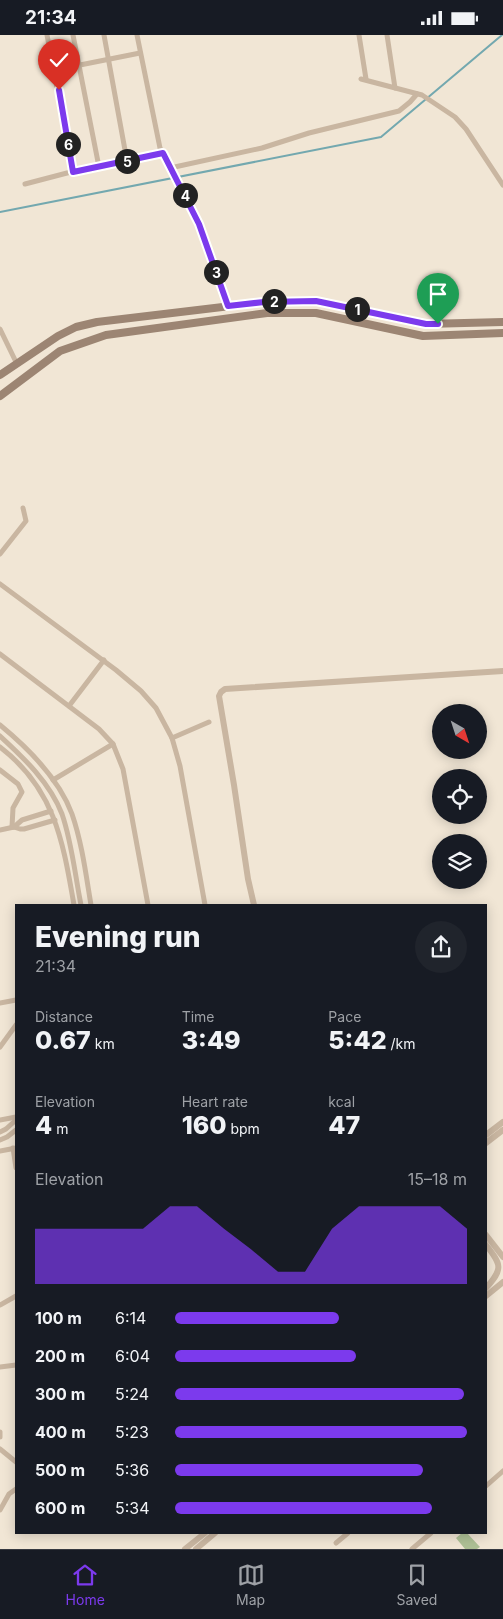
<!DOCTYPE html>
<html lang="en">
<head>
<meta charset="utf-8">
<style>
  :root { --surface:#171b24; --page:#20242c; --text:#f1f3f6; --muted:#9ea1a6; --line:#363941; --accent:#7c3aed }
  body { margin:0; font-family:Inter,sans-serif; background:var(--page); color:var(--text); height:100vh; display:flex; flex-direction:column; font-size:19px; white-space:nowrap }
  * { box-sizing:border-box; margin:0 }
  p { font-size:16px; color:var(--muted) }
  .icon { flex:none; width:28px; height:28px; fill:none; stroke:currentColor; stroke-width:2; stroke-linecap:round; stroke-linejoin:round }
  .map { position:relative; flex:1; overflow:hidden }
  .details { position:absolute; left:15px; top:869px; width:472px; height:630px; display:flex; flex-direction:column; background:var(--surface); border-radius:0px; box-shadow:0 2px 12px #0003 }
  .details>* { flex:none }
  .needle { width:32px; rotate:141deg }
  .buttons { position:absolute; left:432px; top:669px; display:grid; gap:10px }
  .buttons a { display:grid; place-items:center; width:55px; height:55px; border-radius:50%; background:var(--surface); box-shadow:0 2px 12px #0003; font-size:25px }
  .pin { position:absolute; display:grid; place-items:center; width:42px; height:42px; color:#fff; margin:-51px -21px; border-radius:50% 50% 50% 0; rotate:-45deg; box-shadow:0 0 5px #0007 }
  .pin .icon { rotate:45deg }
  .km { position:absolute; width:25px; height:25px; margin:-12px; border-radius:50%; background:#222; color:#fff; font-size:14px; line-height:25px; text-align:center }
  .round { display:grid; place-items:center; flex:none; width:52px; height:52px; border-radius:26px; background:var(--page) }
  .head { display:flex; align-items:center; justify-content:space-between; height:85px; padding:0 20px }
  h1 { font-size:28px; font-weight:800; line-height:38px }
  .stats { display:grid; grid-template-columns:repeat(3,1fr); gap:8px; height:85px; padding:5px 20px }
  .stats div { display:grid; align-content:center }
  .stats b { font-size:25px; font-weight:800 }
  .stats small { font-size:14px; font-weight:400 }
  .stats p { font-size:14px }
  .chart { height:140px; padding:10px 20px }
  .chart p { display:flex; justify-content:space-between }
  .chart svg { width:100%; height:90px; margin-top:5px; fill:var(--accent); opacity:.7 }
  ul { padding:0 20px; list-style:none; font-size:16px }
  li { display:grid; grid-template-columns:80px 60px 1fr; align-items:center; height:38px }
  li i { height:12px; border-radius:6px; background:var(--accent) }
  .status { display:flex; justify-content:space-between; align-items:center; height:35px; padding:0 25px; background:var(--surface); direction:ltr }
  .status svg { height:14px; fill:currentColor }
  .tab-bar { display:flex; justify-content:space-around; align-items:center; height:70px; border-top:1px solid var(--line); background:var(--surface); font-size:14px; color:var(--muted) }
  .tab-bar a { display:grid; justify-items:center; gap:2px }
  .tab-bar .on { color:var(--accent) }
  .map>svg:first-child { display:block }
  .green { fill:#aec095 }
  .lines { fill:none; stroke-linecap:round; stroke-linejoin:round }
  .stream { stroke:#73a8af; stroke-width:2 }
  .minor { stroke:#c9b6a1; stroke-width:5 }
  .tertiary { stroke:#c9b6a1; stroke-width:6 }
  .secondary { stroke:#9c8573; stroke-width:8 }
  .route-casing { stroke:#fff; stroke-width:10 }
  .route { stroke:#7c3aed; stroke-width:6 }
</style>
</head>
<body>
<div class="status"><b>21:34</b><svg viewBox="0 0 49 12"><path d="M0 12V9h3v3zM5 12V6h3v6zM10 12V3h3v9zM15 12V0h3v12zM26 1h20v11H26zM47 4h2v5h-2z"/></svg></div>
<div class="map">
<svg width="503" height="1514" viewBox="0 0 503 1514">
  <rect width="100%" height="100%" fill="#f1e6d5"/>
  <path class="green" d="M 462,1498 L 467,1498 L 480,1512 L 477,1514 L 465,1514 L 456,1503 Z"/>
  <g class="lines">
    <path class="stream" d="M 0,177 L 381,102 L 502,0"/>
    <g class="minor">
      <path d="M 47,0 L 73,137"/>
      <path d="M 73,0 L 99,132"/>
      <path d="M 104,0 L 127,126"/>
      <path d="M 137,0 L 160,113 L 199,189 L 228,271"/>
      <path d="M 359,0 L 366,44"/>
      <path d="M 387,0 L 395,53"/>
      <path d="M 55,35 L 140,18"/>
      <path d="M 361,44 L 422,60 L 455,82 L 466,94 L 503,150"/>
      <path d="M 170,133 L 262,113 L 309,98 L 399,76 L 410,67 L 417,59"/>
      <path d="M 25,149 L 67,138 L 163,118"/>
      <path d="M 0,294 L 17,329"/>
      <path d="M 0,519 L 26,486 L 23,473"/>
      <path d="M 0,549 L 116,635 L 141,656 L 156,673 L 172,703 L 180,731 L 205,870"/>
      <path d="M 0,619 L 99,694 L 113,709 L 123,734 L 148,870"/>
      <path d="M 69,671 L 104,625"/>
      <path d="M 0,690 C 28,713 59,744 72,779 C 82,808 86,840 91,870"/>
      <path d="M 0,701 C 24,723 50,748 62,779 C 72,808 75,840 81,870"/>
      <path d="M 172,703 L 209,687"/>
      <path d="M 0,712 C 55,754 63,807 74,870"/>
      <path d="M 0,735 L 18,749 L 22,757 L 13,773 L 12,792"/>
      <path d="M 53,745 L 113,709"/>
      <path d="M 14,792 L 22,785 L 51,776"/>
      <path d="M 0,795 L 14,792 L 20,794 L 24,794 L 55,785"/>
      <path d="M 0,968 L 16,965"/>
      <path d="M 0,1012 L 16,990"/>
      <path d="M 0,1085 L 16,1082"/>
      <path d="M 0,1097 L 6,1094 L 16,1085"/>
      <path d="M 0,1105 L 7,1102 L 16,1095"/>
      <path d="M 13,1113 L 16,1133"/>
      <path d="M 0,1116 L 16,1113"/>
      <path d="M 0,1270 L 16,1261"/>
      <path d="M 0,1332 L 16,1330"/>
      <path d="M 0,1397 L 0,1402"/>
      <path d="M 0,1414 L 16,1427"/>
      <path d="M 486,1451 L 503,1436"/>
      <path d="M 0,1475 L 9,1459 L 16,1454"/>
      <path d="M 336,1508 L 348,1498"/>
      <path d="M 412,1514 L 431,1498"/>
    </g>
    <g class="tertiary">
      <path d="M 254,870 L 248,844 L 234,750 L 219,661 L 221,657 L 225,654 L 503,636"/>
      <path d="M 486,1100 L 503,1087"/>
      <path d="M 486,1108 L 503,1095"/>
      <path d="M 486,1200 L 503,1222"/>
      <path d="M 486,1210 C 502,1230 503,1234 486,1253"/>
      <path d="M 486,1261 L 503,1247"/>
      <path d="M 185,1514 L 205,1498"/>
      <path d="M 196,1514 L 215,1498"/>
    </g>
    <g class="secondary">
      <path d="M 0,340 L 58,301 L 76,292 L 97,287 L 264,267 L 316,266 L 426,289 L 503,287"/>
      <path d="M 0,361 L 60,316 L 106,300 L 267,278 L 316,278 L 423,301 L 503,298"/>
    </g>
  </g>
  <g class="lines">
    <defs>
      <path id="route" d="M 59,55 L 73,137 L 163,118 L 199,189 L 228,271 L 264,267 L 316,266 L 426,289 L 438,289"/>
    </defs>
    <use href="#route" class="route-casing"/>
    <use href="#route" class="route"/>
  </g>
</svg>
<div class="buttons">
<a><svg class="needle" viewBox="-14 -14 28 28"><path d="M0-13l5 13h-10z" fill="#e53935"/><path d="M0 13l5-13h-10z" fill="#9ea1a6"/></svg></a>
<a><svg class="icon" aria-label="locate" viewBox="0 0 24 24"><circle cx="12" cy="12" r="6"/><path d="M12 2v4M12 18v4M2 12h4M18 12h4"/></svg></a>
<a><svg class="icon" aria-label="layers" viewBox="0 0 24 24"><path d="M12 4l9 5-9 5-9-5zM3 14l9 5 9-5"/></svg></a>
</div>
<div class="pin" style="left:438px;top:289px;background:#1e9e55"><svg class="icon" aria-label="arrive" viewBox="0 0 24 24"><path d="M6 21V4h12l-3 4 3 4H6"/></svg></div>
<div class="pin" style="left:59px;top:55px;background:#d93025"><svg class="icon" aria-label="check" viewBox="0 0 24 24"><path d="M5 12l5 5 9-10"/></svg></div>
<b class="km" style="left:357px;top:274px">1</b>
<b class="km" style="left:274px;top:266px">2</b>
<b class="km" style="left:216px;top:237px">3</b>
<b class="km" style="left:185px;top:160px">4</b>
<b class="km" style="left:127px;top:126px">5</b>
<b class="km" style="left:68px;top:109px">6</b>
<section class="details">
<div class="head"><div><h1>Evening run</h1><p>21:34</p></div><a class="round"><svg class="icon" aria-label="share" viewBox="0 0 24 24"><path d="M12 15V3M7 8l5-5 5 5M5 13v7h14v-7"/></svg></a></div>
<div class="stats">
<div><p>Distance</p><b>0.67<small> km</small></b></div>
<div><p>Time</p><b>3:49</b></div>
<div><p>Pace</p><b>5:42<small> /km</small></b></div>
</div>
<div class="stats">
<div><p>Elevation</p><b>4<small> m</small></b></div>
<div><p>Heart rate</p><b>160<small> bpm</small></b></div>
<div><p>kcal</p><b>47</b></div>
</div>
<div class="chart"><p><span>Elevation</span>15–18 m</p>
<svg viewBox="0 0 160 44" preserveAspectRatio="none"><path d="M0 44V17L10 17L20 17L30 17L40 17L50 6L60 6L70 17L80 27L90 38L100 38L110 17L120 6L130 6L140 6L150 6L160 17V44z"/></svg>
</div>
<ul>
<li><b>100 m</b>6:14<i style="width:56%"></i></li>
<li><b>200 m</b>6:04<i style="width:62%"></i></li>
<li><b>300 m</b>5:24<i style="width:99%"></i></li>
<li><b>400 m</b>5:23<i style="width:100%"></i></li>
<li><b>500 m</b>5:36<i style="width:85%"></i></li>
<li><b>600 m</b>5:34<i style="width:88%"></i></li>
</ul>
</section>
</div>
<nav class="tab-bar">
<a class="on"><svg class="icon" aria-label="home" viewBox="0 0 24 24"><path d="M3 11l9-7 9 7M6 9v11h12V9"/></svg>Home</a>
<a><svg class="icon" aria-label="map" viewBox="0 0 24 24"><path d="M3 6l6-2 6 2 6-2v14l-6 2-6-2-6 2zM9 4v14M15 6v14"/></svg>Map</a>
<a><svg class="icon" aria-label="saved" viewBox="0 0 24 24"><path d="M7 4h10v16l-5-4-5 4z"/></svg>Saved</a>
</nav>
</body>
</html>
